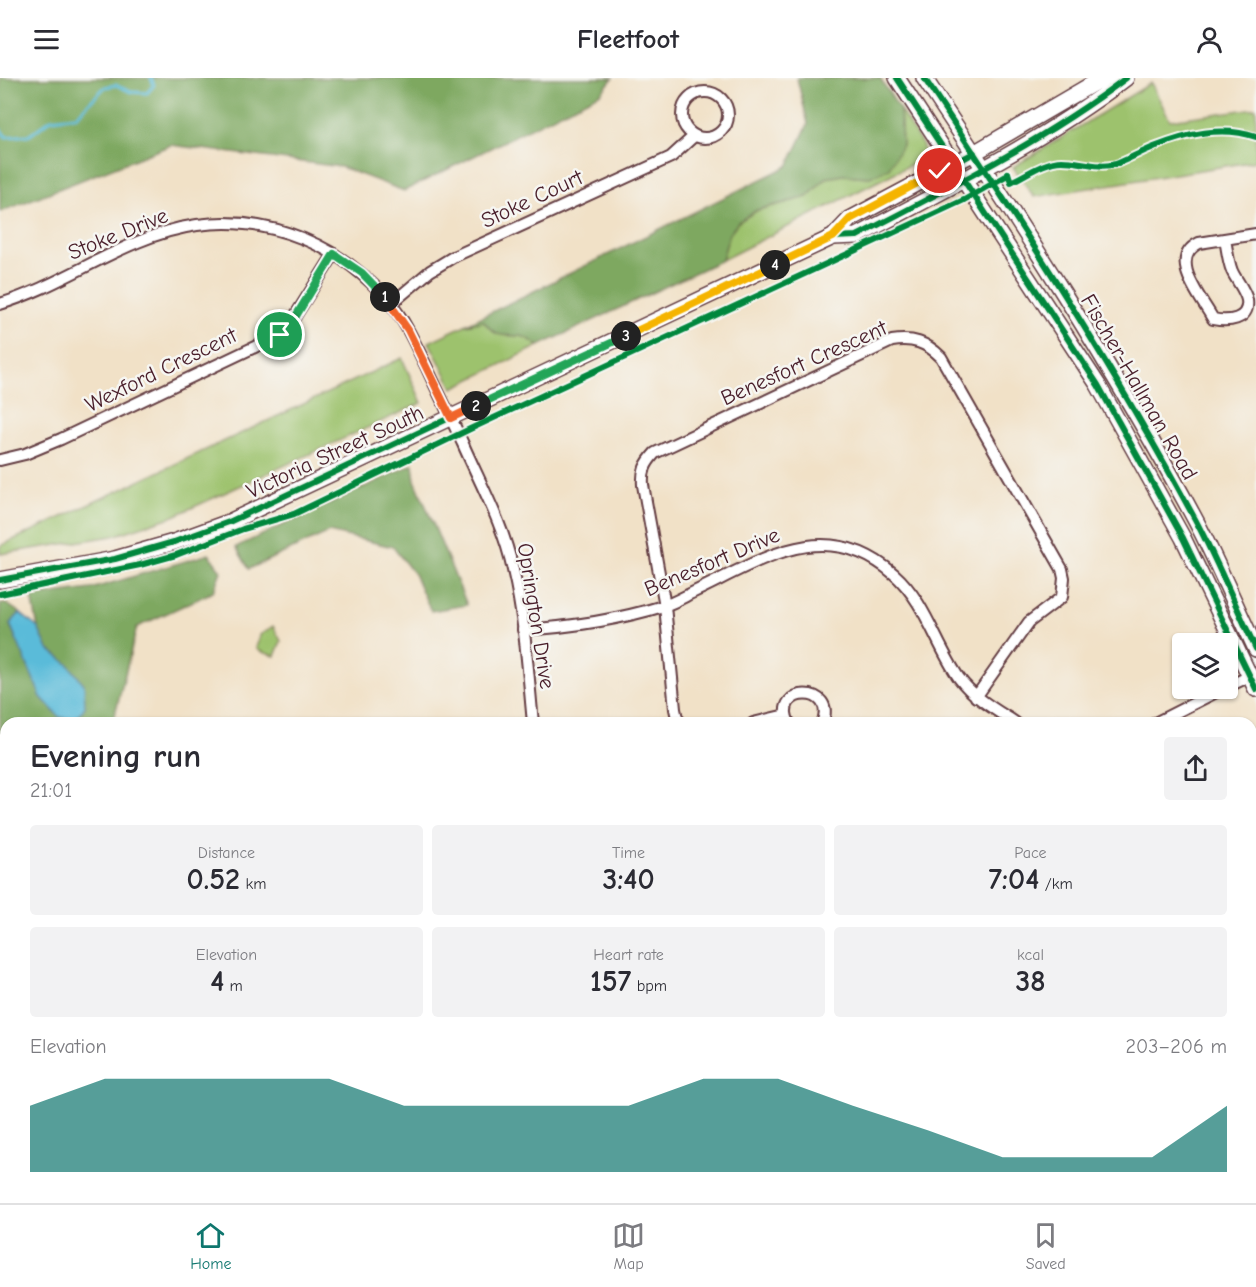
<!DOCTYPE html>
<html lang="en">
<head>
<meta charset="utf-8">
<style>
  :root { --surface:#fff; --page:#f2f2f3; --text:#2b2b33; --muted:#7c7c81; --line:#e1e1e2; --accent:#0f766e }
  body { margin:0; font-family:"Comic Neue",sans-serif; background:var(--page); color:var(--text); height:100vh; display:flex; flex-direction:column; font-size:22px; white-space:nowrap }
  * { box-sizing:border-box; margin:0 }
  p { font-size:20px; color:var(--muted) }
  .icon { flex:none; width:33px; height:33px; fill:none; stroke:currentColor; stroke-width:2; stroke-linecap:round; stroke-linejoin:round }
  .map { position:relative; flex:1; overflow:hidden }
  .side { position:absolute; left:0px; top:639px; width:1257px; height:486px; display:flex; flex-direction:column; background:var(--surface); border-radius:18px 18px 0 0; box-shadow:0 2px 4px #0004 }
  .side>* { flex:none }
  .controls { position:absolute; left:1172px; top:555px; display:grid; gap:12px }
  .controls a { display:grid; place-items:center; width:66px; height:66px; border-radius:6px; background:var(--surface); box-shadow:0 2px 4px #0004; font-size:30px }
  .pin { position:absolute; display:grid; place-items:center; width:51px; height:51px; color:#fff; margin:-26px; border:3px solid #fff; border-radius:50%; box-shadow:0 2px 6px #0007 }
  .km { position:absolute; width:30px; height:30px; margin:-15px; border-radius:50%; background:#222; color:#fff; font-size:16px; line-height:30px; text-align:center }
  .round { display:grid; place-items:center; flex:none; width:63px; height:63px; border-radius:6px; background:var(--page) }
  .headline { display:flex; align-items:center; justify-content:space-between; height:102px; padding:0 30px }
  h1 { font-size:33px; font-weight:700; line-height:45px }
  .metrics { display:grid; grid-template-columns:repeat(3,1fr); gap:9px; height:102px; padding:6px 30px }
  .metrics div { display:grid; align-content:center; border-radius:6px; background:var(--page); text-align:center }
  .metrics b { font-size:30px; font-weight:700 }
  .metrics small { font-size:16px; font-weight:400 }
  .metrics p { font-size:16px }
  .chart { height:168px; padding:12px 30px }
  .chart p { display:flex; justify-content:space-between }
  .chart svg { width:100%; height:108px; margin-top:6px; fill:var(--accent); opacity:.7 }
  header { display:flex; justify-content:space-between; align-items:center; height:78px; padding:0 30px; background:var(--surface); font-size:27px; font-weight:700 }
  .tab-bar { display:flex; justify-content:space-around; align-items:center; height:84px; border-top:2px solid var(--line); background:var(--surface); font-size:16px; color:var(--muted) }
  .tab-bar a { display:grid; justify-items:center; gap:3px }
  .tab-bar .active { color:var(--accent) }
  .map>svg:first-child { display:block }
  .built { fill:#f7d0cf }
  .green { fill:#9dc26d; stroke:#74704c; stroke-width:1.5 }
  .forest { fill:#7ea860; stroke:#646446; stroke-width:1.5 }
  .water { fill:#5abbd9; stroke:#526d82; stroke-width:1.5 }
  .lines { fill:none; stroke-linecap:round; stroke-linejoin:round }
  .stream { stroke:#5abbd9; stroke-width:3 }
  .street-casing { stroke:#633c42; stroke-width:14 }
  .secondary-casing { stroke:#633c42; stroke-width:18 }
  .street { stroke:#fff; stroke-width:10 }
  .secondary { stroke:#fff; stroke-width:15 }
  .cycleway-casing { stroke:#f6f6f2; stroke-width:10 }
  .cycleway { stroke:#00873e; stroke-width:6 }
  .split-1-casing { stroke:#fff; stroke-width:12 }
  .split-2-casing { stroke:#fff; stroke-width:12 }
  .split-3-casing { stroke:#fff; stroke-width:12 }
  .split-4-casing { stroke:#fff; stroke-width:12 }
  .split-5-casing { stroke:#fff; stroke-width:12 }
  .split-1 { stroke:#22a559; stroke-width:8 }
  .split-2 { stroke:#f0652b; stroke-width:8 }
  .split-3 { stroke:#22a559; stroke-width:8 }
  .split-4 { stroke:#f5b400; stroke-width:8 }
  .split-5 { stroke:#f5b400; stroke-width:8 }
  .labels { text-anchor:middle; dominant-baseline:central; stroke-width:5; stroke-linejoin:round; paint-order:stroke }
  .street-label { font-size:22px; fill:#4a1f2b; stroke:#f6f6f2 }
</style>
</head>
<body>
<header><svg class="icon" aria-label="menu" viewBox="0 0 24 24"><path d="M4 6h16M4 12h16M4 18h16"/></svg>Fleetfoot<svg class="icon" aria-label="person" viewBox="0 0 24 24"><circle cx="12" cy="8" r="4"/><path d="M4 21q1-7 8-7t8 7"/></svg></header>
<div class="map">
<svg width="1256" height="1125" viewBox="0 0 1256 1125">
  <rect width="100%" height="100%" fill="#f6f6f2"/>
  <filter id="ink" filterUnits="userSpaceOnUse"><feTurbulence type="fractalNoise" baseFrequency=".0167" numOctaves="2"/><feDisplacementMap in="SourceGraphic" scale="12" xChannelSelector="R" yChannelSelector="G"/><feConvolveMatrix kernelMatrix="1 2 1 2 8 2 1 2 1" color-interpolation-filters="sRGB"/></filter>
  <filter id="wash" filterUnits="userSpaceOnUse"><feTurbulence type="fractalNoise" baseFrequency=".008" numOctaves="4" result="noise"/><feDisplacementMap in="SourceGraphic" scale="24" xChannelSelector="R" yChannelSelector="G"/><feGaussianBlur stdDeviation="1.35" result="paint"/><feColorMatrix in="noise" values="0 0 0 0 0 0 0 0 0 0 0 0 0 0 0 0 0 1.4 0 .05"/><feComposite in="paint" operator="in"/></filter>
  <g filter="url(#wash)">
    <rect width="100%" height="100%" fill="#f1e1c7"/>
    <path class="built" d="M 1256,1091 L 1256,1125 L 1187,1125 L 1200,1119 L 1251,1119 L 1251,1093 Z"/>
    <g class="green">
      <path d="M 1151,5 L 1170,42 L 1256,30 L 1256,83 L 1034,119 L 1013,89 Z"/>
      <path d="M 900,32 L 923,68 L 924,80 L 722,182 L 729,156 L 738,144 L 758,132 L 807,119 L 826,100 L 843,97 L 870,99 L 902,67 Z"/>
      <path d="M 484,243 C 500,266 508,253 527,260 C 531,262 535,266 539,268 L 453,310 L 429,264 L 465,247 Z"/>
      <path d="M 402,280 L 422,325 L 174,438 L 113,458 L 0,476 L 0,468 Z"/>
      <path d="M 273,548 L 281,563 L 275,578 L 259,573 L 256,570 L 260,557 Z"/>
    </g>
    <g class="forest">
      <path d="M 0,0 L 613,0 L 601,15 L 404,113 L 341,89 L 171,67 L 0,134 Z"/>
      <path d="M 797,0 L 880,0 L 900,32 L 902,67 L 889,90 L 870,99 L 843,97 L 826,100 L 807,119 L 757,132 L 738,144 L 729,156 L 722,182 L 539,268 C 535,266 531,262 527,260 C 508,253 500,266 484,243 L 465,247 L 788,88 L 808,46 Z"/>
      <path d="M 413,386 L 415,402 L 467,527 L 431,533 L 414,496 L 393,469 L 329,454 L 249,491 L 236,469 Z"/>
      <path d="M 209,476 L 221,493 L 213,514 L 137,549 L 114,640 L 116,645 L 6,645 L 6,741 L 0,737 L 0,526 L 7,526 L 20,535 L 10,547 L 17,562 L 68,586 L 48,571 L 38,550 L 32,519 L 91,511 Z"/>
      <path d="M 1251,762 L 1256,765 L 1256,975 L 1251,981 Z"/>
    </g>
    <path class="water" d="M 20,535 L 38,550 L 48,571 L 68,586 L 84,606 L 85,629 L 75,642 L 59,639 L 41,619 L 10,546 Z"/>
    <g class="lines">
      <g class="stream">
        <path d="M 0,19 L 0,38"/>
        <path d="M 0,51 L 6,59 L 30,57 L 51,41 L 76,38 L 105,9 L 116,7 L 131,14 L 147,15 L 154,7 L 151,0"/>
        <path d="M 1251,990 L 1256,987"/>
      </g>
    </g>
  </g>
  <g filter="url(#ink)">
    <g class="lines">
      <defs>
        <g id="street">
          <circle cx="705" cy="37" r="23"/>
          <path d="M 1225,161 C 1227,171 1228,183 1232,193 C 1236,202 1245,212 1247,222 C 1250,243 1227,244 1213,241 C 1201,219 1167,181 1199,165 L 1256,156"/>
          <path d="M 0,226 C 67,206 126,157 197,147 C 271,137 343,168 390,225 C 406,244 415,266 426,288 C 438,314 451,340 463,366 C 481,407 504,448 513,492 C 525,542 528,594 533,645"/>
          <path d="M 391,226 L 430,193 L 453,179 L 671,79 L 694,58"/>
          <path d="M 0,382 L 25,376 L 61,361 L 280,257 L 287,251 L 334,176"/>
          <path d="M 523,552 C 570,549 618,542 663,528 C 674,525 685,518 696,513 C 763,481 826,437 894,496 C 925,523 936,567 959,600 C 974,620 996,632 1016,645"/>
          <path d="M 1227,609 L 1250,598"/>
          <path d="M 681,645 L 677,640 L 675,631 L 665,528 L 643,407 C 642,393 645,386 655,375 L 892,263 C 913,260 926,264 941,279 L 1062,491 L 1064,500 L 1062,519 L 1029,544 L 976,619"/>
          <path d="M 753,645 L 786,637"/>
          <path d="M 789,645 C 771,607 839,607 822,645"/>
          <path d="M 1155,645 L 1224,610"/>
          <path d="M 53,1125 L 56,1119"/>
          <path d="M 331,1125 L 334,1119"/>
        </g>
        <g id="secondary">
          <path d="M 897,0 L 1098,307 L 1183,460 L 1256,611"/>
          <path d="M 924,0 C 1020,144 1114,290 1196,443 C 1218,485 1236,529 1256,571"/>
          <path d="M 833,159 L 857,158 C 949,110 1043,63 1126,0"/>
          <path d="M 0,502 L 115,481 L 174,464 L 229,444 L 833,159 L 850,141 L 974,75 L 1094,5 L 1106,0"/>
          <path d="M 0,1041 L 6,1042"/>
          <path d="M 1251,1042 L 1256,1040"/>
          <path d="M 1251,1066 L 1256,1063"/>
          <path d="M 448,1119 L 454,1125"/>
          <path d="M 1086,1125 L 1098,1119"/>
          <path d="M 1123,1125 L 1135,1119"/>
        </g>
      </defs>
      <use href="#street" class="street-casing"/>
      <use href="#secondary" class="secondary-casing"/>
      <use href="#street" class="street"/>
      <use href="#secondary" class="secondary"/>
      <defs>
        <g id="cycleway">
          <path d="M 897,0 L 1098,307 L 1183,460 L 1256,611"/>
          <path d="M 924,0 C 1020,144 1114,290 1196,443 C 1218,485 1236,529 1256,571"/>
          <path d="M 1008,95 L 1011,104 C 1026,97 1045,83 1062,83 C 1080,83 1098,91 1116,86 C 1129,81 1141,74 1154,69 C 1187,56 1222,47 1256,59"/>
          <path d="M 833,159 L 857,158 C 949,110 1043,63 1126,0"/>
          <path d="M 0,502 L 115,481 L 174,464 L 229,444 L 833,159 L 850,141 L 974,75"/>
          <path d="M 0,516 L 140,487 L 176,477 L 243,451 L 294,436 L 470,351 L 964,122 L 1006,98 L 1008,95"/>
        </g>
      </defs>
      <use href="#cycleway" class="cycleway-casing"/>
      <use href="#cycleway" class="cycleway"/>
    </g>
  </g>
  <g class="lines" filter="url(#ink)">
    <defs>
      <path id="split-1" d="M 280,257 L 288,251 L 334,176 L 362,195 L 385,219"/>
      <path id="split-2" d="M 385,219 L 408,252 L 451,340 L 476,328"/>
      <path id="split-3" d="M 476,328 L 626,258"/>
      <path id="split-4" d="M 626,258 L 775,187"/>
      <path id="split-5" d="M 775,187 L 833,159 L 850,141 L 940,93"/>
    </defs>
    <use href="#split-1" class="split-1-casing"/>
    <use href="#split-2" class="split-2-casing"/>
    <use href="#split-3" class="split-3-casing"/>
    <use href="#split-4" class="split-4-casing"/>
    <use href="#split-5" class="split-5-casing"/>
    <use href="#split-1" class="split-1"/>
    <use href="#split-2" class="split-2"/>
    <use href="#split-3" class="split-3"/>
    <use href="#split-4" class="split-4"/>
    <use href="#split-5" class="split-5"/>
  </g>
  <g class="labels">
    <g class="street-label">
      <text transform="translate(532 121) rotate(-25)">Stoke Court</text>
      <text transform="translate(118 156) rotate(-22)">Stoke Drive</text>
      <text transform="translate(804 285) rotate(-24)">Benesfort Crescent</text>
      <text transform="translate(161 292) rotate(-26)">Wexford Crescent</text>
      <text transform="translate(1139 309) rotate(60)">Fischer-Hallman Road</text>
      <text transform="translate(335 374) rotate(-25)">Victoria Street South</text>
      <text transform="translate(712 484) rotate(-23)">Benesfort Drive</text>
      <text transform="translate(536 538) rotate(81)">Oprington Drive</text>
    </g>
  </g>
</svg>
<div class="controls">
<a><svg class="icon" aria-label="layers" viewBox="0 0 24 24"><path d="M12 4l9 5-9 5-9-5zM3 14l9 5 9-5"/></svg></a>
</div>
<div class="pin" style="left:280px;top:257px;background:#1e9e55"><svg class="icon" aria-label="arrive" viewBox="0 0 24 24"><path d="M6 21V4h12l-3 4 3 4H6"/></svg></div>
<div class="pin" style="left:940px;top:93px;background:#d93025"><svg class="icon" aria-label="check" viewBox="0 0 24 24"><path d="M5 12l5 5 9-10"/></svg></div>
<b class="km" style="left:385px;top:219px">1</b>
<b class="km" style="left:476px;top:328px">2</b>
<b class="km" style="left:626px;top:258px">3</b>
<b class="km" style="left:775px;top:187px">4</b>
<section class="side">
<div class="headline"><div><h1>Evening run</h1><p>21:01</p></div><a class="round"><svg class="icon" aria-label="share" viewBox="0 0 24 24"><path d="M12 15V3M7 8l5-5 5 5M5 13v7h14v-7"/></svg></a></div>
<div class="metrics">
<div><p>Distance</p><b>0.52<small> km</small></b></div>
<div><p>Time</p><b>3:40</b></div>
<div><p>Pace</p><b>7:04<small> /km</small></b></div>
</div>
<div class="metrics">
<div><p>Elevation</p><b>4<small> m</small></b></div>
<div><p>Heart rate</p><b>157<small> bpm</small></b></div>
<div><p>kcal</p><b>38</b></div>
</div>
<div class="chart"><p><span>Elevation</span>203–206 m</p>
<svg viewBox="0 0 160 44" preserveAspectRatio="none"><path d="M0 44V17L10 6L20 6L30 6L40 6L50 17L60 17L70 17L80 17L90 6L100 6L110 17L120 27L130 38L140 38L150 38L160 17V44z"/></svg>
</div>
</section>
</div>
<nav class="tab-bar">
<a class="active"><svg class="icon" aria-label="home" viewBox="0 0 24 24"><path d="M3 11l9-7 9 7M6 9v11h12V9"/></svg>Home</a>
<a><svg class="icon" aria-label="map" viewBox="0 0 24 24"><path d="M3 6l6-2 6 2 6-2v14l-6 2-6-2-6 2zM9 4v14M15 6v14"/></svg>Map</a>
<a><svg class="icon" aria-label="saved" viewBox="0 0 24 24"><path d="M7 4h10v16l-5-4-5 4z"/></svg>Saved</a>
</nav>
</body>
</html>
